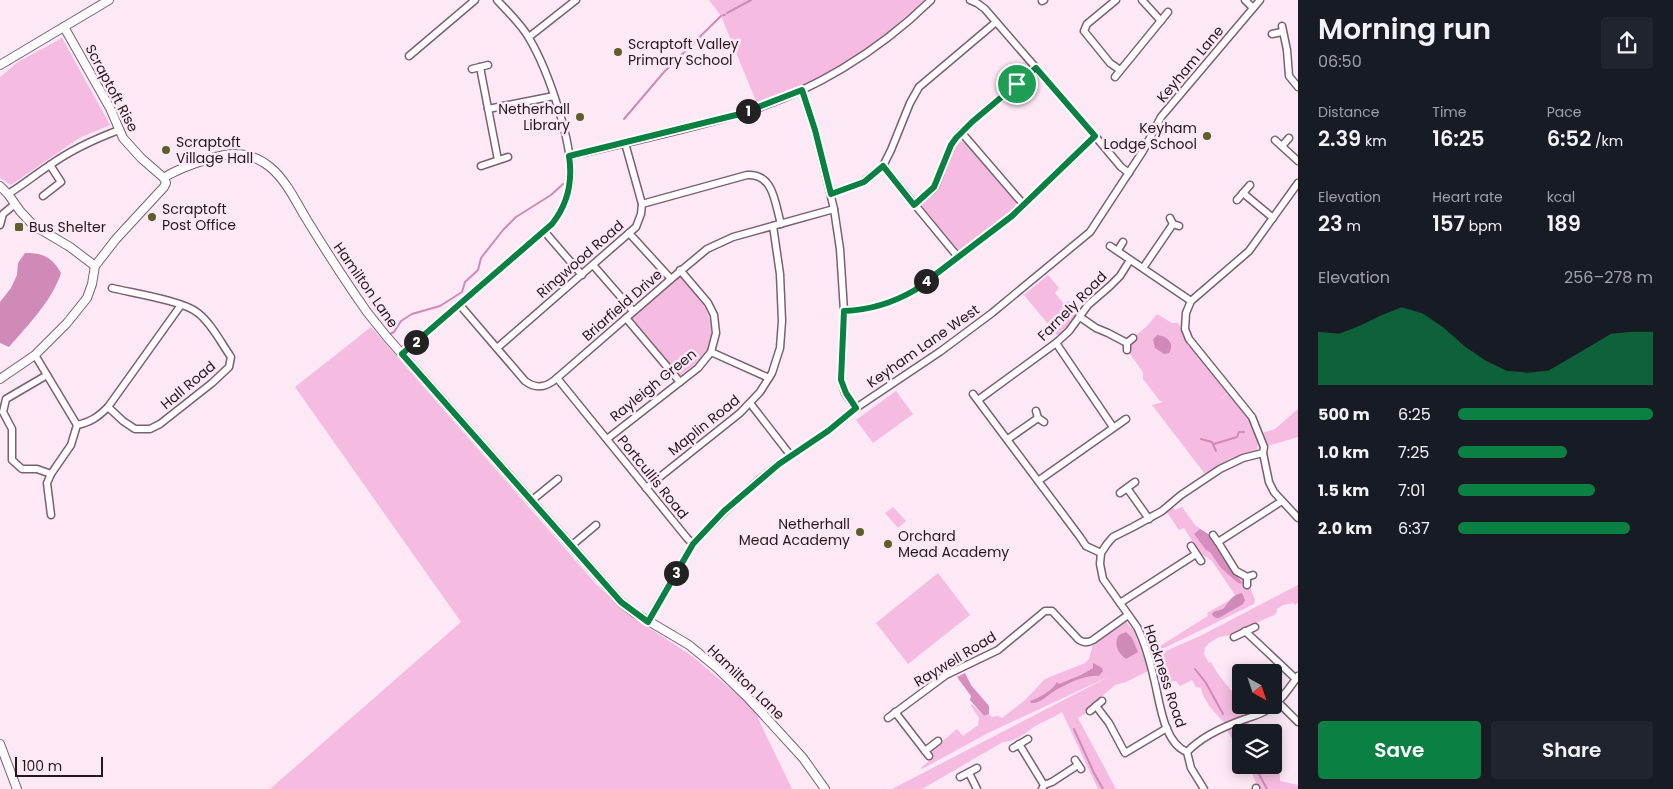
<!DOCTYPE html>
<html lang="en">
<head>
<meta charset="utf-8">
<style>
  :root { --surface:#171b24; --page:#20242c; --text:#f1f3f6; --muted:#9ea1a6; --accent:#0b8043 }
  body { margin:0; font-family:Poppins,sans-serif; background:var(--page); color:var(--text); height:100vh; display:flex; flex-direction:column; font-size:19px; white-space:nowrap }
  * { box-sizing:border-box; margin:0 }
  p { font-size:16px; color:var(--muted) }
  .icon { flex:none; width:28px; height:28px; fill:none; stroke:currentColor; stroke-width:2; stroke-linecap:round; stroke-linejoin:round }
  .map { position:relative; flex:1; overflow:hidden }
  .sheet { display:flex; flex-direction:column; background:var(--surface); width:375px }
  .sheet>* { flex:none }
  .needle { width:32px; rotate:140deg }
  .tools { position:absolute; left:1232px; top:664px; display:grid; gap:10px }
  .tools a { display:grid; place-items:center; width:50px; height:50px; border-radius:5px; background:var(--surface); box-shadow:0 2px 12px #0003; font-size:25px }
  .scale { position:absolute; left:15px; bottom:12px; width:88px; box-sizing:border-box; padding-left:5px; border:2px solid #241820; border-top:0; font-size:14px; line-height:18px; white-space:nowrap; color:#241820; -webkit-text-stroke:4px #fde8f5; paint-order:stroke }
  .pin { position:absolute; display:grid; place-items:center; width:42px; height:42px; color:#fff; margin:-21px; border:2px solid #fff; border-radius:50%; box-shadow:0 1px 5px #0007 }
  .km { position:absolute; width:25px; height:25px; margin:-12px; border-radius:50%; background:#222; color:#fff; font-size:14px; line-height:25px; text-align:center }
  .round { display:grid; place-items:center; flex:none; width:52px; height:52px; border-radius:5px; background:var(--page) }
  .overview { display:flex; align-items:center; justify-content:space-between; height:85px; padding:0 20px }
  h1 { font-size:28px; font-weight:600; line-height:38px }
  .figures { display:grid; grid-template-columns:repeat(3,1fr); gap:8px; height:85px; padding:5px 20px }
  .figures div { display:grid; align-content:center }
  .figures b { font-size:21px; font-weight:600 }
  .figures small { font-size:14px; font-weight:400 }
  .figures p { font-size:14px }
  .chart { height:140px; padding:10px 20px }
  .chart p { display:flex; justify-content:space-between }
  .chart svg { width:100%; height:90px; margin-top:5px; fill:var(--accent); opacity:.7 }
  .primary-button { display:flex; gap:10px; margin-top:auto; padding:10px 20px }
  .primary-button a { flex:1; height:58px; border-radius:5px; background:var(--accent); color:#fff; font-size:20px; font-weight:600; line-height:58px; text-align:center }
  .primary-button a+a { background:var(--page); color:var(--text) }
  ul { padding:0 20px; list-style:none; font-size:16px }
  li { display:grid; grid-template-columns:80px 60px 1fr; align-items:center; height:38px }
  li i { height:12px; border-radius:6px; background:var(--accent) }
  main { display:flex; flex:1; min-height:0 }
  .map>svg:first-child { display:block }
  .green { fill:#f5bbe0 }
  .forest { fill:#d58ebd }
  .water { fill:#d08ab8 }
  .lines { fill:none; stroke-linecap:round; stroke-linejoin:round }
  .stream { stroke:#d08ab8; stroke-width:2 }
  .minor-casing { stroke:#7d5f72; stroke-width:9 }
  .tertiary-casing { stroke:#7d5f72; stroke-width:10 }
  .minor { stroke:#fff; stroke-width:6 }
  .tertiary { stroke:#fff; stroke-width:8 }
  .route-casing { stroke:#fff; stroke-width:10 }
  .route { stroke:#0b8043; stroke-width:6 }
  .poi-dot { fill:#5f5d2a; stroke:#fde8f5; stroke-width:2 }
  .labels { text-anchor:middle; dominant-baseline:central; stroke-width:5; stroke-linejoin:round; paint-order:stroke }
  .poi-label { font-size:14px; fill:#241820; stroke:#fde8f5; text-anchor:start }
  .street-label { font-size:14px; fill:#241820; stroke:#fde8f5 }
</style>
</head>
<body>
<main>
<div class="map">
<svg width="1298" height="789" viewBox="0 0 1298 789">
  <rect width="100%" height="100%" fill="#fde8f5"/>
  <g class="green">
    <path d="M 709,0 L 924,0 C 899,23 872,47 842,65 C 815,81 786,93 758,106 L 721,16 Z"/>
    <path d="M 62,38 L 110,125 L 79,138 L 11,185 L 0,178 L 0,77 L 18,62 Z"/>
    <path d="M 961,141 L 967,144 L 1016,202 L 1015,208 L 960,251 L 954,250 L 921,205 L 922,202 L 941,180 L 956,145 Z"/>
    <path d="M 1048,275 L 1059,288 L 1055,293 L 1064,304 L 1069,301 L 1079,314 L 1058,336 L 1024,295 Z"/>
    <path d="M 680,276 C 696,295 714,311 711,338 C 710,342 709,349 706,353 C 701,362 687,369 679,376 L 631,319 Z"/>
    <path d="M 1157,314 L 1172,323 L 1178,323 C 1183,331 1184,339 1189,347 L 1193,344 L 1231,390 L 1220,399 L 1232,391 L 1259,434 L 1275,429 L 1298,409 L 1298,437 L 1264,447 L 1259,435 L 1257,450 L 1231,458 L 1205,474 L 1152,405 L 1163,402 L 1159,400 L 1143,379 L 1143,372 L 1127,350 L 1127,343 L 1147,326 Z"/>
    <path d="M 371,327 L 596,584 L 637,620 L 692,656 L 753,708 L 792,789 L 270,789 L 461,622 L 295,387 Z"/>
    <path d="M 896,391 L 913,414 L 873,443 L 856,420 Z"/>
    <path d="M 1172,506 L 1175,510 L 1182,507 L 1196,526 L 1208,534 L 1233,571 L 1244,580 L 1245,587 L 1250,587 L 1255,600 L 1254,604 L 1152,654 L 1152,651 L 1208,616 L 1207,613 L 1228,601 L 1235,595 L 1212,561 L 1199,552 L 1184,528 L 1179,530 L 1166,511 Z"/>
    <path d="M 893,507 L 906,521 L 898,528 L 885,513 Z"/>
    <path d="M 938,573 L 970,615 L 908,664 L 876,623 Z"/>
    <path d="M 1298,585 L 1298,603 L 1294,605 L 1294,603 L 1283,605 L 1277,609 L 1276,614 L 1230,635 L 1219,637 L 1209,643 L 1205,648 L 1204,654 L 1209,663 L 1211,662 L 1218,674 L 1238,699 L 1244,715 L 1225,723 C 1216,715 1203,700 1201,688 L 1196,687 L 1192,680 L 1180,686 L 1176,681 L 1159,684 L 1152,657 L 1200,636 Z"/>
    <path d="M 1126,622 L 1134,631 L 1144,658 L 1148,658 L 1152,669 L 1126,682 L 1115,685 L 1089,707 L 1088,712 L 1078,718 L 1116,789 L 1098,789 L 1062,712 C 1052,719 1040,722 1031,729 C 1020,737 1017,740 1003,742 L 922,789 L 892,789 L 1110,676 L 988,733 L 922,769 L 921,768 L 932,758 L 931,753 L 933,749 L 957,729 L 963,736 L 978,725 L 979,718 L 970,704 L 974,706 L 984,716 L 989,714 L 992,717 L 998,716 L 1002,718 L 1025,700 L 1045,679 L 1085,663 L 1089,659 L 1093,644 Z"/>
    <path d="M 1248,722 L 1252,732 L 1241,732 L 1241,755 L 1227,730 Z"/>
    <path d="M 1274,764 L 1280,774 L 1280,781 L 1298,785 L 1298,789 L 1259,789 L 1248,765 L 1274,765 Z"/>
  </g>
  <g class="forest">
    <path d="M 1200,529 L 1208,534 L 1217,549 L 1243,584 L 1238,583 L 1221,568 L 1210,552 L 1206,550 L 1194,534 Z"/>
    <path d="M 965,673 L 971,685 L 989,706 L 989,714 L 984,716 L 970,700 L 971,696 L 957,677 Z"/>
  </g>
  <g class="water">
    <path d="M 25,253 C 42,252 53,258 61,273 C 52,301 28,325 9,347 L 0,343 L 0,302 L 11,288 L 17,275 L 18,263 Z"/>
    <path d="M 1157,335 C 1167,336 1175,343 1169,353 L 1164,354 L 1155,348 L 1153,340 Z"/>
    <path d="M 1242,593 L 1245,600 L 1243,604 L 1219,618 L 1216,618 L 1212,615 L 1213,612 L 1223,609 C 1229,602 1232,595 1242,593 Z"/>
    <path d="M 1126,632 L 1132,638 L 1138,652 L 1126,659 C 1118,653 1113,644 1119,635 Z"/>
    <path d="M 1093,663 L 1102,668 L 1103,671 L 1099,676 C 1086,674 1067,684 1056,690 C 1047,695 1042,703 1031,703 L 1030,701 C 1039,698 1053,690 1057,682 L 1059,684 L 1081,675 L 1093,668 Z"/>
  </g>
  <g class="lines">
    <g class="stream">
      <path d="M 727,13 L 751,0"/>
      <path d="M 723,15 L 725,15"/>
      <path d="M 624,119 L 664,72 L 721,16"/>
      <path d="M 390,334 L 394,332 L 401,321 L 412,314 L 440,306 L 462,292 L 465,282 L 478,270 L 481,258 L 503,230 L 516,217 L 551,195 L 563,184"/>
      <path d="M 1201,439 L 1212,442 L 1216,451"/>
      <path d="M 1214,444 L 1237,437 L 1239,432 L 1244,432"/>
      <path d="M 1195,669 L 1206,683 L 1223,714"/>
      <path d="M 1074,729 L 1094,773 L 1103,789"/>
      <path d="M 1237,732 L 1241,739"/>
      <path d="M 1254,765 L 1267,789"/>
    </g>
    <defs>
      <g id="minor">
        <path d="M 970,0 L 977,3 L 985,9 L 1095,136 L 1121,167 L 1129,173"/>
        <path d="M 1116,0 L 1087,24 L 1084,31 L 1110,63 L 1120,70"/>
        <path d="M 1142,0 L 1161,21"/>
        <path d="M 1245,0 L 1253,8"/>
        <path d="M 1042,1 L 1044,0"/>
        <path d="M 1282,26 L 1287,50 L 1289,76 L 1298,87"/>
        <path d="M 1272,34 L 1282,32"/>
        <path d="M 529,37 L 576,0"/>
        <path d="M 409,56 L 475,0"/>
        <path d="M 480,67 L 498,160"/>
        <path d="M 472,69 L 488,65"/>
        <path d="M 1115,77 L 1168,12"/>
        <path d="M 802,90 L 815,130 L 834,209 L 840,249 L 844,311 L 841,380 L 845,393 L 856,408"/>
        <path d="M 488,109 L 554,96"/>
        <path d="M 961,132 L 1024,205"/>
        <path d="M 1275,140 L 1298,161"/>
        <path d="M 1282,146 L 1289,138"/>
        <path d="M 569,156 C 626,143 683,131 739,114 C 811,93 878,52 931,0"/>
        <path d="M 481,166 L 508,157"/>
        <path d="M 883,166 L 958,257"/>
        <path d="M 1298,183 L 1249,251 L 1191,301 L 1186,313 L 1185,329 L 1189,339 L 1252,417 L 1264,447 L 1263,453 L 1269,482 L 1274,492 L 1298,518"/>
        <path d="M 1243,193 L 1273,218"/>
        <path d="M 8,194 C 23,185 36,174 50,165 C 71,150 95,139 119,130"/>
        <path d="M 831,194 L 863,182 L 883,166 L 891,150 L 910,103 L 919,87 L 996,22"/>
        <path d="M 43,196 L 61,182 L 50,165"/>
        <path d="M 1237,200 L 1250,185"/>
        <path d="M 642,204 L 747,175 C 774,173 775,204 781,224"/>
        <path d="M 914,205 L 935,187 L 951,145 L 956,138 L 972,122 L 1036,68"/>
        <path d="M 1170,218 L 1173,224 L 1179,226"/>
        <path d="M 0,225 L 3,214 L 15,204"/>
        <path d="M 544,231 L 582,275"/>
        <path d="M 629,233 L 671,279"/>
        <path d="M 1110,246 L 1191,301"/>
        <path d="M 1118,250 L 1123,242"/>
        <path d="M 593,265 L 633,311"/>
        <path d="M 1143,268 L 1173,224"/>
        <path d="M 459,304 L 525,381 C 537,390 547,387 557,378 L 671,279 L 707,249 L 733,237 L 834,209"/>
        <path d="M 844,311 C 870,310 893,303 915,290 L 1012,216 L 1095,136"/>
        <path d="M 1080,317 L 1096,328 L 1108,333 L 1127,343 L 1127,350"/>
        <path d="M 626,318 L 680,382"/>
        <path d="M 1056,343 L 1113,427"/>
        <path d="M 1127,343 L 1133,338"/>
        <path d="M 497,348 L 636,227 L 641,214 L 642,204 L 625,143"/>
        <path d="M 711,352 L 769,378"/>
        <path d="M 402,354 L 552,224 C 561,212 568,199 570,183 C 575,147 548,70 529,38 C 521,24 508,12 497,0"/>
        <path d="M 35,355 L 77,425"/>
        <path d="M 47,375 L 6,399 L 3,412 L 12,429 L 12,460 L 22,469 L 37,469 L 51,474"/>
        <path d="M 557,378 L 687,538 L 693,544"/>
        <path d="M 973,394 L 1080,537 L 1086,546 L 1101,553"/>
        <path d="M 978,400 L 1056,343 L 1069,331 L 1088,305 L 1110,286 L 1120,276 L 1130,260"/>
        <path d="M 750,403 L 791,456"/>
        <path d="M 108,407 L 123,421 L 135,429 L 150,429 L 160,424 L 212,383 L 229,367 L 231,357 C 221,343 212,324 198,313 C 184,301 132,293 112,288"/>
        <path d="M 1036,411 L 1038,418 L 1044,422"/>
        <path d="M 77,425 C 91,422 98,417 108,407 L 181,305"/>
        <path d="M 607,439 L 698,368 L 711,352 L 716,333 L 714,315 L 708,303 L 680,270"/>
        <path d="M 1008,439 L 1038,418"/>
        <path d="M 1038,481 L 1126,419"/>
        <path d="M 646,488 L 740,413 L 760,392 L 772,373 L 780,348 L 782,321 L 780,274 L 773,226"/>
        <path d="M 1127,488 L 1149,519"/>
        <path d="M 1120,493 L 1135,482"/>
        <path d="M 531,501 L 558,479"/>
        <path d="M 51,515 L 47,483 L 51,474 L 71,445 L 77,425"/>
        <path d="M 1213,535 L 1218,542"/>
        <path d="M 571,546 L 596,525"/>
        <path d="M 1191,546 L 1201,561"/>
        <path d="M 1247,577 L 1236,571 L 1218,542 L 1282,501"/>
        <path d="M 1247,585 L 1247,577 L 1253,575"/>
        <path d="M 1120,603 L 1196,554"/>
        <path d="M 648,621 L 693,544 L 725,511 L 759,480 L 779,464 L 828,431 L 856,408 L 941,351 L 992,313 L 1090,232 L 1143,151 L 1161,117 L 1260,0"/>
        <path d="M 1245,631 L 1296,679"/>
        <path d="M 1234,637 L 1255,627"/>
        <path d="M 1278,702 L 1298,722"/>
        <path d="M 1096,706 L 1109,723 L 1125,753 L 1167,728"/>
        <path d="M 1090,711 L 1102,701"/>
        <path d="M 895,712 L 929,756"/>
        <path d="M 888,718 L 946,675 L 998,650 L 1045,611 L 1052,611 L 1079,640 C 1084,643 1088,643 1093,640 L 1128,615"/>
        <path d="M 1019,744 L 1044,785 L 1042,789"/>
        <path d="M 1013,748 L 1028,739"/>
        <path d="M 925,751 L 938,741"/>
        <path d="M 1187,752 C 1202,736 1225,726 1245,719 C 1254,716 1262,714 1270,708 C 1282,700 1290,687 1298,676"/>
        <path d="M 1075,760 L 1081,769"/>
        <path d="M 969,773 L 977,789"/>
        <path d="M 960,777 L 977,768"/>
        <path d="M 1044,785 L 1052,782 L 1078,765"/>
        <path d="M 1256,788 L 1256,789"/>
        <path d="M 1204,789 L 1191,768 L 1187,752 C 1164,743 1160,704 1155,683 C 1151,665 1146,645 1137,627 L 1103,579 L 1100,564 L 1101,553 L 1107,544 L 1113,537 L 1133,527 L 1162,511 L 1181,495 L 1220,469 L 1243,458 L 1263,453"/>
      </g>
      <g id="tertiary">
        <path d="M 64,27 L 110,108 L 123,138 L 141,158 L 164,178"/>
        <path d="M 0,65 L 109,0"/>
        <path d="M 164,178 C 176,169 220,153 235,154 C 247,154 260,159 270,167 C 286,180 296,202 307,220 C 326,251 346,282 367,312 L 387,337 L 621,602 L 635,613 L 689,645 L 717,668 L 749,699 L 803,758 L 825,789"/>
        <path d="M 0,186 L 8,194 L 20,211 L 33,225 L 70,247 L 95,266"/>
        <path d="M 0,379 L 35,355 L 67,323 L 87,298 L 92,284 L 95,266 L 116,239 L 164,187 L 166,183 L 164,178"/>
        <path d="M 0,744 L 17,789"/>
      </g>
    </defs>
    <use href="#minor" class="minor-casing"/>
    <use href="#tertiary" class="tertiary-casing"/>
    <use href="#minor" class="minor"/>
    <use href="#tertiary" class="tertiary"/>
  </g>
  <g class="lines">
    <defs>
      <path id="route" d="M 1036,68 L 1095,136 L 1012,216 L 915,290 C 893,303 870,310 844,311 L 841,380 L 846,393 L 856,408 L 828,431 L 779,464 L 724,511 L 693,544 L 648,622 L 621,602 L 402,354 L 552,224 C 568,204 573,182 569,156 L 740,114 L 802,90 L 815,130 L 831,194 L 864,182 L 883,166 L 914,205 L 934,187 L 951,145 L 956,138 L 972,122 Z"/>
    </defs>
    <use href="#route" class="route-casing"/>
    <use href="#route" class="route"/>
  </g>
  <g class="poi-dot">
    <circle cx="618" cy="52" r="5"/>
    <circle cx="580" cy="117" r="5"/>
    <circle cx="1207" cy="136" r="5"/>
    <circle cx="166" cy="150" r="5"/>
    <circle cx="152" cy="217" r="5"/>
    <rect x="14" y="222" width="10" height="10" rx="2.5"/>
    <circle cx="860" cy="532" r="5"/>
    <circle cx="888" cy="544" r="5"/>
  </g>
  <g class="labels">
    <g class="poi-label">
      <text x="628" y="44">Scraptoft Valley<tspan x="628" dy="16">Primary School</tspan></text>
      <text x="570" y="109" text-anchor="end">Netherhall<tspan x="570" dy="16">Library</tspan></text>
      <text x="1197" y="128" text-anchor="end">Keyham<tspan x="1197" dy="16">Lodge School</tspan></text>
      <text x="176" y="142">Scraptoft<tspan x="176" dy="16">Village Hall</tspan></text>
      <text x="162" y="209">Scraptoft<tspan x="162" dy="16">Post Office</tspan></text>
      <text x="29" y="227">Bus Shelter</text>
      <text x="850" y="524" text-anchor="end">Netherhall<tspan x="850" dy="16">Mead Academy</tspan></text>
      <text x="898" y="536">Orchard<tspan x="898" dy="16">Mead Academy</tspan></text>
    </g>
    <g class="street-label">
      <text transform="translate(1190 64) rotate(-50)">Keyham Lane</text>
      <text transform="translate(112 88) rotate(62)">Scraptoft Rise</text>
      <text transform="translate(580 259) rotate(-41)">Ringwood Road</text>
      <text transform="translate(366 285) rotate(55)">Hamilton Lane</text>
      <text transform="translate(622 305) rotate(-41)">Briarfield Drive</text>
      <text transform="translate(1072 306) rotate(-45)">Farnely Road</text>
      <text transform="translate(923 346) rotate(-35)">Keyham Lane West</text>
      <text transform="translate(188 385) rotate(-40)">Hall Road</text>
      <text transform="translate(653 385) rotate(-39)">Rayleigh Green</text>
      <text transform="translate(704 425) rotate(-39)">Maplin Road</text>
      <text transform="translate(653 477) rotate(51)">Portcullis Road</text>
      <text transform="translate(955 659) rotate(-31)">Raywell Road</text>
      <text transform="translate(1165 676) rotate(72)">Hackness Road</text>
      <text transform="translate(746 682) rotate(44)">Hamilton Lane</text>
    </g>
  </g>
</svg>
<div class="tools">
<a><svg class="needle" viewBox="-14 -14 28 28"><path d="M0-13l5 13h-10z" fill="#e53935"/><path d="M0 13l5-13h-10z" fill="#9ea1a6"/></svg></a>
<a><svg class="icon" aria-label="layers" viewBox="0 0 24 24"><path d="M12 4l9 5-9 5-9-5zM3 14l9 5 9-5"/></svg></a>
</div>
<div class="scale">100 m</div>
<div class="pin" style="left:1017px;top:84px;background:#1e9e55"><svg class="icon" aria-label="arrive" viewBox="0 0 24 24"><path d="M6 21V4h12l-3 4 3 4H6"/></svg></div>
<b class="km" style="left:748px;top:111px">1</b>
<b class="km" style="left:416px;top:342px">2</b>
<b class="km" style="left:676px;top:573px">3</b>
<b class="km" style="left:926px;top:281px">4</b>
</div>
<section class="sheet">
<div class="overview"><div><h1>Morning run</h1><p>06:50</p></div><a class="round"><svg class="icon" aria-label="share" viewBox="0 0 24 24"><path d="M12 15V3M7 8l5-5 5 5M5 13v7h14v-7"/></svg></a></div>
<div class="figures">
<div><p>Distance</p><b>2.39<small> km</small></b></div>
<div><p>Time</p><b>16:25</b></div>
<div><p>Pace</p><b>6:52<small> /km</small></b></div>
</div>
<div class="figures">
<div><p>Elevation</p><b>23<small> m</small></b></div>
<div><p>Heart rate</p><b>157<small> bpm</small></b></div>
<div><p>kcal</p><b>189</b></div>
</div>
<div class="chart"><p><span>Elevation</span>256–278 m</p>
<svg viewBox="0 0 160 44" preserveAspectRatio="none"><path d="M0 44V18L10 19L20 15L30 10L40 6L50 9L60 16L70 25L80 32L90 37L100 38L110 37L120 31L130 25L140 19L150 18L160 18V44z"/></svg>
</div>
<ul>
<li><b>500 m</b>6:25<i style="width:100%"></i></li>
<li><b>1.0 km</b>7:25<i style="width:56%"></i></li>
<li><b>1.5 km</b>7:01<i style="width:70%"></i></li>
<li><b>2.0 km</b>6:37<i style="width:88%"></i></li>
</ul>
<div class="primary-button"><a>Save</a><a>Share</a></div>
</section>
</main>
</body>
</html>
